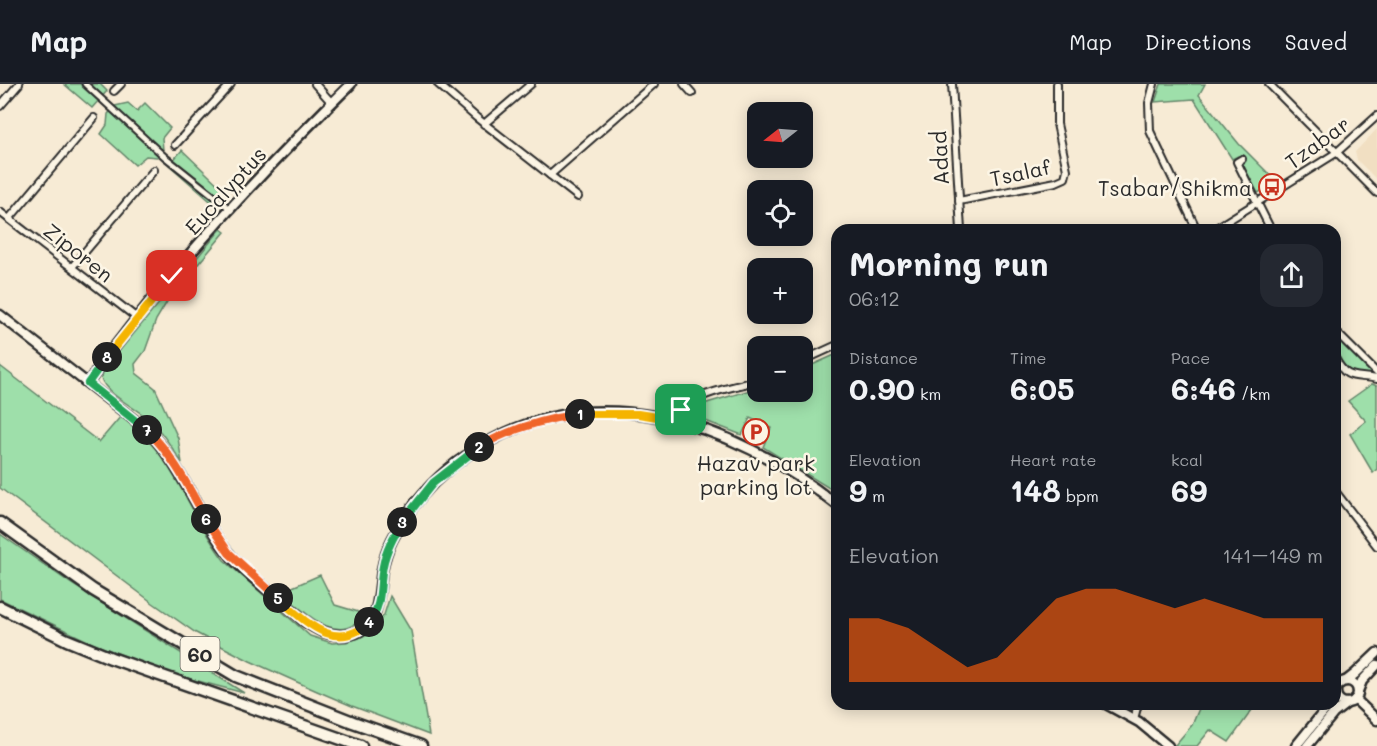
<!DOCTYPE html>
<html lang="en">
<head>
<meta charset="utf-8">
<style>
  :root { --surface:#171b24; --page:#242831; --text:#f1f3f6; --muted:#9ea1a6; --line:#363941; --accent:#ea580c }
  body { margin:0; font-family:Mali,sans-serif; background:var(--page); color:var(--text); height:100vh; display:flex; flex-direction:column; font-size:22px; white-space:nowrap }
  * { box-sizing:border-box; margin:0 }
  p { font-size:20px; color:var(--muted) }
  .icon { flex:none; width:33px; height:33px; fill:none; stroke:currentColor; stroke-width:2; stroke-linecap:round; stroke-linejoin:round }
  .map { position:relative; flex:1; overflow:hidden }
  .panel { position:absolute; left:831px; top:140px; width:510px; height:486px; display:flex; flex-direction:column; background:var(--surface); border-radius:18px; box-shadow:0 3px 15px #0003 }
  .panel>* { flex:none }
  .needle { width:39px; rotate:253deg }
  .fabs { position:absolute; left:747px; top:18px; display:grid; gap:12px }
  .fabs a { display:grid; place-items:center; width:66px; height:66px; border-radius:12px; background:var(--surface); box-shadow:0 3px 15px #0003; font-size:30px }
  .pin { position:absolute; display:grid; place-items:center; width:51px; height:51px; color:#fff; margin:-26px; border-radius:12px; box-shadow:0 3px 9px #0006 }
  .km { position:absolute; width:30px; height:30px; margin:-15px; border-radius:50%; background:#222; color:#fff; font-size:16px; line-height:30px; text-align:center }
  .round { display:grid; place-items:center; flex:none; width:63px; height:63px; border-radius:18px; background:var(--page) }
  .headline { display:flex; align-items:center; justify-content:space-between; height:102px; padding:0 18px }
  h1 { font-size:33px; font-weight:700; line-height:45px }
  .figures { display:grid; grid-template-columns:repeat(3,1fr); gap:9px; height:102px; padding:6px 18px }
  .figures div { display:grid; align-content:center }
  .figures b { font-size:30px; font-weight:700 }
  .figures small { font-size:16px; font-weight:400 }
  .figures p { font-size:16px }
  .chart { height:168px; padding:12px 18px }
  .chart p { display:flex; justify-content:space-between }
  .chart svg { width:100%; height:108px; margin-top:6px; fill:var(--accent); opacity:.7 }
  header { display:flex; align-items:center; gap:36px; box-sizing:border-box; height:84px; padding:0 30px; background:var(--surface); border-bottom:2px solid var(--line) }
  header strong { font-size:28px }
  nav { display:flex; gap:33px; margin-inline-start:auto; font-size:21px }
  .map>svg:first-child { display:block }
  .built { fill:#f1dfc2 }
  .green { fill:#9edfaa; stroke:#64856a; stroke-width:1.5 }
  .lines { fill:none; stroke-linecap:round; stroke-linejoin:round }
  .pedestrian-casing { stroke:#2b2b2b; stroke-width:9 }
  .minor-casing { stroke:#2b2b2b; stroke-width:10 }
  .tertiary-casing { stroke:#2b2b2b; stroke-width:13 }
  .trunk-casing { stroke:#2b2b2b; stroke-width:15 }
  .pedestrian { stroke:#fcf5e5; stroke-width:4.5 }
  .minor { stroke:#fcf5e5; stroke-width:6 }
  .tertiary { stroke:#fcf5e5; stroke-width:8 }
  .trunk { stroke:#fcf5e5; stroke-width:10 }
  .split-1-casing { stroke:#fff; stroke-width:12 }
  .split-2-casing { stroke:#fff; stroke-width:12 }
  .split-3-casing { stroke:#fff; stroke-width:12 }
  .split-4-casing { stroke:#fff; stroke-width:12 }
  .split-5-casing { stroke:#fff; stroke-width:12 }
  .split-6-casing { stroke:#fff; stroke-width:12 }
  .split-7-casing { stroke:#fff; stroke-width:12 }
  .split-8-casing { stroke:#fff; stroke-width:12 }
  .split-9-casing { stroke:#fff; stroke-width:12 }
  .split-1 { stroke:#f5b400; stroke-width:8 }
  .split-2 { stroke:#f0652b; stroke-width:8 }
  .split-3 { stroke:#22a559; stroke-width:8 }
  .split-4 { stroke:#22a559; stroke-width:8 }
  .split-5 { stroke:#f5b400; stroke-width:8 }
  .split-6 { stroke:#f0652b; stroke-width:8 }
  .split-7 { stroke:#f0652b; stroke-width:8 }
  .split-8 { stroke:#22a559; stroke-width:8 }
  .split-9 { stroke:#f5b400; stroke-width:8 }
  .labels { text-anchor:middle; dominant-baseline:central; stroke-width:5; stroke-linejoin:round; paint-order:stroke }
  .shield { fill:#fcf5e5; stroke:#6a6863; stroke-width:1.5 }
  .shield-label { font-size:20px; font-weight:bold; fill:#2b2b2b }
  .street-label { font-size:21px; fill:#2b2b2b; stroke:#fcf5e5 }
  .poi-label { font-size:21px; fill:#2b2b2b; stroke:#fcf5e5; text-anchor:end }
</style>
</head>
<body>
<header>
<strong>Map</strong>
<nav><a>Map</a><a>Directions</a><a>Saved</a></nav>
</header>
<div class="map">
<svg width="1377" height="662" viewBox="0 0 1377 662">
  <rect width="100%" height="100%" fill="#f7ebd5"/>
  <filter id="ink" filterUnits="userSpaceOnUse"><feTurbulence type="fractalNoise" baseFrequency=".0167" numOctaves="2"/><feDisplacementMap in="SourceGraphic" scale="12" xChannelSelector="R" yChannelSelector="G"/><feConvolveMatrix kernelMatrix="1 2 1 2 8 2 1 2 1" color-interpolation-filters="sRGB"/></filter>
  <g filter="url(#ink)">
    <path class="built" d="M 1377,45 L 1377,96 L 1357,76 L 1355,68 Z"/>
    <g class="green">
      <path d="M 64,0 L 100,0 L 107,7 L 92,24 Z"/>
      <path d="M 1161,0 L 1205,0 L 1199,11 L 1239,60 L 1277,98 L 1258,109 L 1238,72 L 1232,75 L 1194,15 L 1155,18 Z"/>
      <path d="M 128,19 L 137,27 L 145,19 L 170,44 L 162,54 L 163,66 L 157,73 L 146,72 L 135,81 L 101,50 L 107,41 L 108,30 L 115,22 Z"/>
      <path d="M 182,66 L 228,110 L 217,123 L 169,81 Z"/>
      <path d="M 221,145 L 225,148 L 168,216 L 156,236 L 145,267 L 135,280 L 136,289 L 155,304 L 178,354 L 182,379 C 173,365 163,349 151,337 C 137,324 106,311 101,294 L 106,283 Z"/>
      <path d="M 1335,252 L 1374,292 C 1367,290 1360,291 1354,289 C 1336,285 1335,266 1335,252 Z"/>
      <path d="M 837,270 L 837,409 L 763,363 L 771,344 L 750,334 L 742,351 L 690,331 L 690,328 L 697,322 L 757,304 L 758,308 L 802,308 L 803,285 Z"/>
      <path d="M 0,282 L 99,358 L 121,332 C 134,343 147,354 158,368 C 184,402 198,443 224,476 L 310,552 L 332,559 L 346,558 L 359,554 L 374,545 L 384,531 L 390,512 L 411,547 L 429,651 L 352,622 L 317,607 L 250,577 L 196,549 L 153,519 L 0,404 Z"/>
      <path d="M 1372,300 L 1377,302 L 1377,385 L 1373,389 L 1350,350 L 1366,337 L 1348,317 Z"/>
      <path d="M 0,450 L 72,500 L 244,609 L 175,591 L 94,560 L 0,515 Z"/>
      <path d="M 320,491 L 335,521 L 365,530 C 339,566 304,527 281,508 Z"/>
      <path d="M 1201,620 C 1218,618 1234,622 1252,626 L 1229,658 L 1210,646 L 1197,662 L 1177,662 L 1175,661 L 1192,641 Z"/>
    </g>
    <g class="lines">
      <defs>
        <path id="pedestrian" d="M 85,0 L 165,73 L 229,124"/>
        <g id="minor">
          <path d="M 315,0 L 332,19"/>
          <path d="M 438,0 L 477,34 L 578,113"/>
          <path d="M 684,0 L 692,9"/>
          <path d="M 952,0 L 961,146"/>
          <path d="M 1154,0 L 1149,19 L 1150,47 L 1197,146"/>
          <path d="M 1269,0 L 1377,109"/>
          <path d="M 114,7 L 121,0"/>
          <path d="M 0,22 L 19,0"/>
          <path d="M 484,40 L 531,0"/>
          <path d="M 175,61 L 231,0"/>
          <path d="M 1242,75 L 1237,78 L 1271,146"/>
          <path d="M 550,91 L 654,0"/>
          <path d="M 959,117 L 1056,98 L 1065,94 L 1067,86 L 1057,40 L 1057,0"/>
          <path d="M 0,128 L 137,234"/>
          <path d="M 9,135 L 94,34"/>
          <path d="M 1213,146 L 1336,69 L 1377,32"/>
          <path d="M 72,183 L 154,86"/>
          <path d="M 1335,247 L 1377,289"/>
          <path d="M 1335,274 C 1347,298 1356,290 1377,295"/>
          <path d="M 802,277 L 837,261"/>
          <path d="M 676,336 C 687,308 732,305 758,296"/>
          <path d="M 1335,407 L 1377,462"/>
          <path d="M 1335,598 L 1338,601"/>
          <path d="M 1113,622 L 1127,620"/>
          <path d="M 1134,635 L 1138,620"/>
        </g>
        <g id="tertiary">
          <path d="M 0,231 L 146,345 C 180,379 195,423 222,461 C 243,490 279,513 304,537 C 317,546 330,553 346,551 C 381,547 378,512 382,486 C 384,476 387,466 392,456 C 409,423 435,393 466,372 C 587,286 732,337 837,421"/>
          <path d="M 88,299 C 165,191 256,93 351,0"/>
          <circle cx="1347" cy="608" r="11"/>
          <path d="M 1346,597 L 1355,590 L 1377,569"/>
          <path d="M 1358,607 L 1362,597 L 1377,581"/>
          <path d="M 1355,615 L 1377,636"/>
          <path d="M 1106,620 L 1139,638 L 1168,662"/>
          <path d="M 1296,662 L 1330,620"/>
          <path d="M 1307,662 L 1334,629 L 1347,619"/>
        </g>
        <g id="trunk">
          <path d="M 0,439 L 93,506 L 236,592 L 353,638 L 421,662"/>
          <path d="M 0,523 L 67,556 L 111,574 L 361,662"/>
        </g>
      </defs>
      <use href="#pedestrian" class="pedestrian-casing"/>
      <use href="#minor" class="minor-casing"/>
      <use href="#tertiary" class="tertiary-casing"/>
      <use href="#trunk" class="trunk-casing"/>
      <use href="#pedestrian" class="pedestrian"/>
      <use href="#minor" class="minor"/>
      <use href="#tertiary" class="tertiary"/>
      <use href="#trunk" class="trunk"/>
    </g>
  </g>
  <g class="lines" filter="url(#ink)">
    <defs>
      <path id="split-1" d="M 580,330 L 638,330 L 676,336 L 681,326"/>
      <path id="split-2" d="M 479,363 C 510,345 544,335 580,330"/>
      <path id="split-3" d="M 402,438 L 433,399 L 479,363"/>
      <path id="split-4" d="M 369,538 C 383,521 379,502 383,482 C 386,466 394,452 402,438"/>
      <path id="split-5" d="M 278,514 C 304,536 336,571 369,538"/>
      <path id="split-6" d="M 206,435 L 229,469 L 278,514"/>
      <path id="split-7" d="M 147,346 C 173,371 189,404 206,435"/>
      <path id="split-8" d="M 107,273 L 88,299 L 147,346"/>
      <path id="split-9" d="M 107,273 L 172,192"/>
    </defs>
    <use href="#split-1" class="split-1-casing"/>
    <use href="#split-2" class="split-2-casing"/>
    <use href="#split-3" class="split-3-casing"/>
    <use href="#split-4" class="split-4-casing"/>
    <use href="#split-5" class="split-5-casing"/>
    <use href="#split-6" class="split-6-casing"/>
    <use href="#split-7" class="split-7-casing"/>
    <use href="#split-8" class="split-8-casing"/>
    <use href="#split-9" class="split-9-casing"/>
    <use href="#split-1" class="split-1"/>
    <use href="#split-2" class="split-2"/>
    <use href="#split-3" class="split-3"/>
    <use href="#split-4" class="split-4"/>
    <use href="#split-5" class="split-5"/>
    <use href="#split-6" class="split-6"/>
    <use href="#split-7" class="split-7"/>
    <use href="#split-8" class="split-8"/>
    <use href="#split-9" class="split-9"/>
  </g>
  <defs>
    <symbol id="bus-ring" viewBox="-11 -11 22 22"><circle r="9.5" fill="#fcf5e5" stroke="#c8321e" stroke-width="1.5"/><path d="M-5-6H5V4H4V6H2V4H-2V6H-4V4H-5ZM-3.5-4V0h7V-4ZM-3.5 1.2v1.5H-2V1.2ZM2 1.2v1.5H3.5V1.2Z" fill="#c8321e"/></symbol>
    <symbol id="parking-ring" viewBox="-11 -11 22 22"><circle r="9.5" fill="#fcf5e5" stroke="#c8321e" stroke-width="1.5"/><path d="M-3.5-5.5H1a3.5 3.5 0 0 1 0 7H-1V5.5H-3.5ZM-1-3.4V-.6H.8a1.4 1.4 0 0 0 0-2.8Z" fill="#c8321e"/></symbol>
  </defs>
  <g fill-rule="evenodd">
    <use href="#bus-ring" x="1257" y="88" width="30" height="30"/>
    <use href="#parking-ring" x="741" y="333" width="30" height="30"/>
  </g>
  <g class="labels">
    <rect class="shield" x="180.5" y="553" width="39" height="34" rx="4.5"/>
    <g class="shield-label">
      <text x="200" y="570">60</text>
    </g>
    <g class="street-label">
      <text transform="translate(1317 58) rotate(-36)">Tzabar</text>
      <text transform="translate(939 74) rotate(-93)">Adad</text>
      <text transform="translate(1020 88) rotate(-12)">Tsalaf</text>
      <text transform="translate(225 106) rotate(-48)">Eucalyptus</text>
      <text transform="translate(79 168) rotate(38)">Ziporen</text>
    </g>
    <g class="poi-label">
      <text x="1252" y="103">Tsabar/Shikma</text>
      <text x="756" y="378" text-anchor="middle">Hazav park<tspan x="756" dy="24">parking lot</tspan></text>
    </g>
  </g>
</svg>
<div class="fabs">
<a><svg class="needle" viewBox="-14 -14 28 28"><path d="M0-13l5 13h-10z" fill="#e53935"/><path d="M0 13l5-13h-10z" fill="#9ea1a6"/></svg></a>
<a><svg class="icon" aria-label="locate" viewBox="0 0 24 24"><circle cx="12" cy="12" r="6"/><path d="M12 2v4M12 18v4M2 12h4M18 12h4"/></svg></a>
<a>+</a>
<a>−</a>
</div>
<div class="pin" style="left:681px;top:326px;background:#1e9e55"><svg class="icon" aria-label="arrive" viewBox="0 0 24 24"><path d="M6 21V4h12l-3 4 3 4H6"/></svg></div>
<div class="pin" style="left:172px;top:192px;background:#d93025"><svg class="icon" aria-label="check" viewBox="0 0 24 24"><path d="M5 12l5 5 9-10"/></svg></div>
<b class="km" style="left:580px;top:330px">1</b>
<b class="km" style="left:479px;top:363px">2</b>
<b class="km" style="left:402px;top:438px">3</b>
<b class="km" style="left:369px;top:538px">4</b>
<b class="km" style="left:278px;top:514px">5</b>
<b class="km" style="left:206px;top:435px">6</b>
<b class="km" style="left:147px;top:346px">7</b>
<b class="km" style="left:107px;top:273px">8</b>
<section class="panel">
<div class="headline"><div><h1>Morning run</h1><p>06:12</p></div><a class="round"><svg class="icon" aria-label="share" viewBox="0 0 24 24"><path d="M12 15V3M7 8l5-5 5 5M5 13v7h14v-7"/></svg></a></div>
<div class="figures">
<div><p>Distance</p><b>0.90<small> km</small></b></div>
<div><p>Time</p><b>6:05</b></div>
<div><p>Pace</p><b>6:46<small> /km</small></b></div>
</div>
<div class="figures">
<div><p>Elevation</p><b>9<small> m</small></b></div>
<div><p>Heart rate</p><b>148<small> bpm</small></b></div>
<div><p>kcal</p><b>69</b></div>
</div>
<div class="chart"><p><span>Elevation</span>141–149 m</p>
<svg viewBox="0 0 160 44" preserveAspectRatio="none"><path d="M0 44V18L10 18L20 22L30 30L40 38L50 34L60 22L70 10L80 6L90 6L100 10L110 14L120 10L130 14L140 18L150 18L160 18V44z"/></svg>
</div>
</section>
</div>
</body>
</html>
